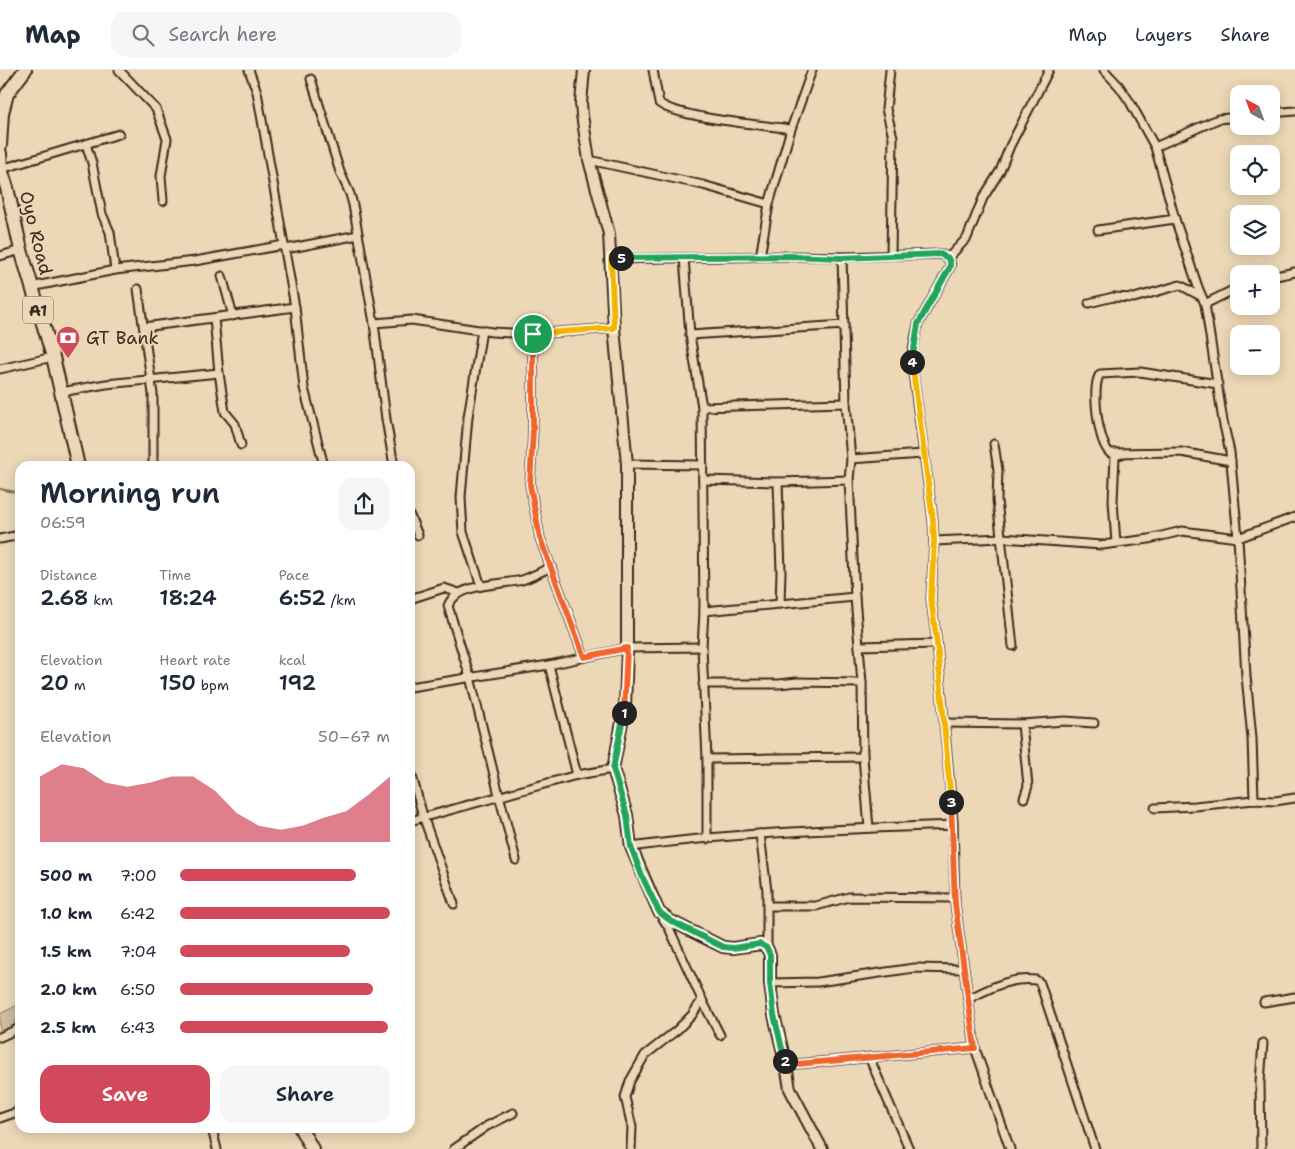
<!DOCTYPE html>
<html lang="en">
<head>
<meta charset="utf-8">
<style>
  :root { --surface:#fff; --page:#f6f6f7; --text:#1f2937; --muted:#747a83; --line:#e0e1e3; --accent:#d1495b }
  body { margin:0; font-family:"Shantell Sans",sans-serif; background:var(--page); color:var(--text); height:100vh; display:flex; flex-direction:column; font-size:19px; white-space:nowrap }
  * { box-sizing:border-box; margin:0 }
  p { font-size:16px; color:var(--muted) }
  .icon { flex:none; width:28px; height:28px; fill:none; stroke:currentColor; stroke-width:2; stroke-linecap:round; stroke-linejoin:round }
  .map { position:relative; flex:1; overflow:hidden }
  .drawer { position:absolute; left:15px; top:391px; width:400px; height:672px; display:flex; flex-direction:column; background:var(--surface); border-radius:15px; box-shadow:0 2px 12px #0003 }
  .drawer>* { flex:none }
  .needle { width:32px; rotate:319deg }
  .buttons { position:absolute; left:1230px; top:15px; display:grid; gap:10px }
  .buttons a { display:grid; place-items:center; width:50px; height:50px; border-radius:10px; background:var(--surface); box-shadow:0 2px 12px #0003; font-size:25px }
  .pin { position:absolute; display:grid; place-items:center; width:42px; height:42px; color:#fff; margin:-21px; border:2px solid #fff; border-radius:50%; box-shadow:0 1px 5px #0007 }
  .km { position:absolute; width:25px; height:25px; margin:-12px; border-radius:50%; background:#222; color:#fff; font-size:14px; line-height:25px; text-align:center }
  .round { display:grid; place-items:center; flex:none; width:52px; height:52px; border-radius:15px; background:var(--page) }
  .headline { display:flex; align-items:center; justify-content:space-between; height:85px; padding:0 25px }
  h1 { font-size:28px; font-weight:600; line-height:38px }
  .figures { display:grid; grid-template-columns:repeat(3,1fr); gap:8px; height:85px; padding:5px 25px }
  .figures div { display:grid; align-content:center }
  .figures b { font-size:21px; font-weight:600 }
  .figures small { font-size:14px; font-weight:400 }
  .figures p { font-size:14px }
  .chart { height:140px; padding:10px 25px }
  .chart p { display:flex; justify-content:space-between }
  .chart svg { width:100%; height:90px; margin-top:5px; fill:var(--accent); opacity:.7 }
  .primary-button { display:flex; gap:10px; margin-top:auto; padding:10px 25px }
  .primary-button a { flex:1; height:58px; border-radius:15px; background:var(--accent); color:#fff; font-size:20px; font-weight:600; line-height:58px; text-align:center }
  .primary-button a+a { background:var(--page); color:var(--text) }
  ul { padding:0 25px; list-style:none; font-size:16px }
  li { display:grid; grid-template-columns:80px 60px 1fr; align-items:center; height:38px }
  li i { height:12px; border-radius:6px; background:var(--accent) }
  header { display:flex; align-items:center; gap:30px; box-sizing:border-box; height:70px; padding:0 25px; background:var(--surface); border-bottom:1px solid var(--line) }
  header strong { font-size:24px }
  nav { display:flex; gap:28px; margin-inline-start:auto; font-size:18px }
  .search { width:350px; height:45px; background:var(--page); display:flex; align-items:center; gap:12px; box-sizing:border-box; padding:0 18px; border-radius:15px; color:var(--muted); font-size:19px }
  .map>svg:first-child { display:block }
  .green { fill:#d0bc9d; stroke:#86735e }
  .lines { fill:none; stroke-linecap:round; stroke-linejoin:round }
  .stream { stroke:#7c6a55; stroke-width:2 }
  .street-casing { stroke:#3b2a1e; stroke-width:11 }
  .secondary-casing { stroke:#3b2a1e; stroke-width:14 }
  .highway-casing { stroke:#3b2a1e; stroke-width:16 }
  .street { stroke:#ecd8b6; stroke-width:7 }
  .secondary { stroke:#ecd8b6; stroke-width:10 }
  .highway { stroke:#ecd8b6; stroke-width:12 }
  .split-1-casing { stroke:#fff; stroke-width:10 }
  .split-2-casing { stroke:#fff; stroke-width:10 }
  .split-3-casing { stroke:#fff; stroke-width:10 }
  .split-4-casing { stroke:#fff; stroke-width:10 }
  .split-5-casing { stroke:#fff; stroke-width:10 }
  .split-6-casing { stroke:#fff; stroke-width:10 }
  .split-1 { stroke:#f0652b; stroke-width:6 }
  .split-2 { stroke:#22a559; stroke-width:6 }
  .split-3 { stroke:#f0652b; stroke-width:6 }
  .split-4 { stroke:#f5b400; stroke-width:6 }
  .split-5 { stroke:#22a559; stroke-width:6 }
  .split-6 { stroke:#f5b400; stroke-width:6 }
  .labels { text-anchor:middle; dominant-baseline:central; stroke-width:4; stroke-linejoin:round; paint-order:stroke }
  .shield { fill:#ecd8b6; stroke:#705e4c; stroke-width:1 }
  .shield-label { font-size:16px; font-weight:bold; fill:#3b2a1e }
  .street-label { font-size:18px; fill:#3b2a1e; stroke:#ecd8b6 }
  .poi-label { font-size:18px; fill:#3b2a1e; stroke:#ecd8b6; text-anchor:start }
</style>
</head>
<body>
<header>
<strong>Map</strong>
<div class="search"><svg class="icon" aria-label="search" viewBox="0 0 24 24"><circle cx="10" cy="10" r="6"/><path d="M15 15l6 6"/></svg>Search here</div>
<nav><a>Map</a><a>Layers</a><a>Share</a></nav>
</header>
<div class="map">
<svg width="1295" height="1079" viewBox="0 0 1295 1079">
  <rect width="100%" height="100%" fill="#ecd8b6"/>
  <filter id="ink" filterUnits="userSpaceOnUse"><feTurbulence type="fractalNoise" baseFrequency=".02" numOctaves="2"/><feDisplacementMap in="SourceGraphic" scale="10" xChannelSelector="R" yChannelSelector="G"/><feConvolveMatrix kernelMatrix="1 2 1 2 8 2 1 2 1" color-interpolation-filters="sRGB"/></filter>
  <g filter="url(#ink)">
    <path class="green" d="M 20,934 L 20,943 L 12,958 L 0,963 L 0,944 Z"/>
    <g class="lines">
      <path class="stream" d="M 0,419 L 20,423"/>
      <defs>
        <g id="street">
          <path d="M 119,0 L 156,39 L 167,69 L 161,106 L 163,131"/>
          <path d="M 249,0 L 257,22 L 295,237 L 304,318 L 324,396"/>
          <path d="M 653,0 L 659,33 C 678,48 763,55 791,59"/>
          <path d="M 890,0 L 886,39 L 893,67 L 891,185"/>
          <path d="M 1104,0 L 1119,16 L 1130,32 L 1155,77 L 1175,149 L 1198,217 L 1205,234 L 1223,351 L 1230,382 L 1238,468 L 1246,606 L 1252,668 L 1254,730"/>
          <path d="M 311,9 L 340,102 L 350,124 L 353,135 L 374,253 L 386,349 L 394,396"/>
          <path d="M 1271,43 L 1295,41"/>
          <path d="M 86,74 L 92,93 L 102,144 L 110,162 L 115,200"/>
          <path d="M 1155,77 L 1218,49 L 1239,47"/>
          <path d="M 589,90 L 703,115 L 769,134"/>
          <path d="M 1,99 L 119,64"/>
          <path d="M 1098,160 L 1175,149"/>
          <path d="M 286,179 L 358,165"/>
          <path d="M 0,186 L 21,180"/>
          <path d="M 760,187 L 769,134 L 791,59 L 812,0"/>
          <path d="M 842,187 L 846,333 L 851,389 L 849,410 L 855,527 L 862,613 L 863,687 L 869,758"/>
          <path d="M 684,188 L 690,265 L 702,337 L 704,541 L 702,577 L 707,689 L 707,769"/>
          <path d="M 948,188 L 967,168 L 983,128 L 1000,101 L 1010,76 L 1049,0"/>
          <path d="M 611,189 L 789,186 L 842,187 L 940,184 C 946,186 952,190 950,197 L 918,254 L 912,284 L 912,295 L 933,450 L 934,471 L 931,529 L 937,574 L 953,751 L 955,834 L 975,978 L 1010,1079"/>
          <path d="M 222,206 L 233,246"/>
          <path d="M 1271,207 L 1295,202"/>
          <path d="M 31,217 L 115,200 L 195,191 L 284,175"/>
          <path d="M 138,219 L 153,324 L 153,396"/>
          <path d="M 1089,233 L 1113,227 L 1134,228 L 1180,215 L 1202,227"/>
          <path d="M 1205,234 L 1239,217"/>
          <path d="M 214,248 L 219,303 L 225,342 L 235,354 L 241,375"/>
          <path d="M 374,253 L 412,250 L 492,262 L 533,264 L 614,258"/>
          <path d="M 144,257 L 295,237"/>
          <path d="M 533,264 L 533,359 L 530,415 L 540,468 L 584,587"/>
          <path d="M 690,265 L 844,255"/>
          <path d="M 0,299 L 53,287"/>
          <path d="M 1218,314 L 1140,302 L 1100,304 C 1091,317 1098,373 1110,383 L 1181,382 L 1231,391"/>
          <path d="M 61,322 L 106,314 L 219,303"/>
          <path d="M 702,337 L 846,333"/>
          <path d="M 994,374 L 998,400 L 997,430 L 1013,576"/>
          <path d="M 851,389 L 923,384"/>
          <path d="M 627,394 L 703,395"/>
          <path d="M 703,410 L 778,412 L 849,410"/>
          <path d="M 778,412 L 781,502 L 780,534"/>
          <path d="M 410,446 L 418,465"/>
          <path d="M 0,469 L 20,465"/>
          <path d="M 934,471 L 1002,468 L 1102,475 L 1149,469 L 1182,461 L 1238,468 L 1295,447"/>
          <path d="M 1116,473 L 1113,431 L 1115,386 L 1122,384"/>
          <path d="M 481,516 L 463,462 L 461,427 L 468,347 L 482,260"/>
          <path d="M 410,529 L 444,518 L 459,523"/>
          <path d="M 704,541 L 855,527"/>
          <path d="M 859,576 L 937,574"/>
          <path d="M 549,595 L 577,705"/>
          <path d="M 703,614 L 779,614 L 797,612 L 862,613"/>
          <path d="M 410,617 L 549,595 L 627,578 L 702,577"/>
          <path d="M 945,653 L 1022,654 L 1065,651 L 1094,653"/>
          <path d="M 1022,654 L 1028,716 L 1024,728"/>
          <path d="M 707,689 L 863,687"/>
          <path d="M 410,699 L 423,746 L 454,834"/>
          <path d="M 1155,738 L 1195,736 L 1254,730 L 1275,731 L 1295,728"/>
          <path d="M 410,751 L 577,705 L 613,699"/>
          <path d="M 760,764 L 767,821 L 767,878"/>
          <path d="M 631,777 C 737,762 846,759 953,755"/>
          <path d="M 516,790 L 499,725 L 470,607 L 448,536 C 456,513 502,515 522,510 C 532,507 542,501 551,497"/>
          <path d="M 768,836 L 816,836 L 849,827 L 955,828"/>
          <path d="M 662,847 L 669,858 L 702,930 L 720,965"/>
          <path d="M 770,913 L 818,912 L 914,898 L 964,899"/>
          <path d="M 968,929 C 991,918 1009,907 1036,910 L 1040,913 L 1095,1079"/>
          <path d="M 1264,932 L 1295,927"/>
          <path d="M 0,967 L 20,958"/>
          <path d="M 869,987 L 909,1079"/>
          <path d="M 786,995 L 975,978"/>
          <path d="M 0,1048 L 20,1041"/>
          <path d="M 212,1059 L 217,1079"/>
          <path d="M 454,1079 L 487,1056 L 513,1043"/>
          <path d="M 631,1079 L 632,1057 L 625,1027 L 630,1011 L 645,985 L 677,960 L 692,945 L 702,930"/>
          <path d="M 1261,1079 L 1260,1012 L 1263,973"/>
        </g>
        <path id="secondary" d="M 584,0 L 581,33 L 582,45 L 589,90 L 609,164 L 614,258 L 627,394 L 627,578 L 625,637 L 613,699 L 627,745 L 631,777 L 659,842 L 671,851 L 723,877 L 733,878 L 761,874 L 767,878 L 770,885 L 770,913 L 774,945 L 786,995 L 790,1019 L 822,1079"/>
        <g id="highway">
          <path d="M 0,76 L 2,43 L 7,24 L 25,0"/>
          <path d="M 0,83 L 1,99 L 7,118 L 21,180 L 53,287 L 78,396"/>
          <path d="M 301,1059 L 312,1079"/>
        </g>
      </defs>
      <use href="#street" class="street-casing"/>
      <use href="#secondary" class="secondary-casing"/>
      <use href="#highway" class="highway-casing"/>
      <use href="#street" class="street"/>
      <use href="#secondary" class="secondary"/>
      <use href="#highway" class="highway"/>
    </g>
  </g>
  <g class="lines" filter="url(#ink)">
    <defs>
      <path id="split-1" d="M 533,264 L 533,359 L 530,415 L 540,468 L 584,587 L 627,578 L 624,643"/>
      <path id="split-2" d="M 624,643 L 613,699 L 627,745 L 631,777 L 642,806 L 659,842 L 671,851 L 723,877 L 733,878 L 760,874 L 767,878 L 770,885 L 770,913 L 774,945 L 785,991"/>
      <path id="split-3" d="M 785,991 L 786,995 L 975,978 L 955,834 L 951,732"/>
      <path id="split-4" d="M 912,292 L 933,450 L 934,471 L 931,529 L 937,574 L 951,732"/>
      <path id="split-5" d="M 621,188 L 789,186 L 842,188 L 940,184 L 948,188 L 950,192 L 950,197 L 918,254 L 912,292"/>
      <path id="split-6" d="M 533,264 L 614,258 L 611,188 L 621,188"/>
    </defs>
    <use href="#split-1" class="split-1-casing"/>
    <use href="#split-2" class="split-2-casing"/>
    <use href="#split-3" class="split-3-casing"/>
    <use href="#split-4" class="split-4-casing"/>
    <use href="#split-5" class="split-5-casing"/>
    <use href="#split-6" class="split-6-casing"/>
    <use href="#split-1" class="split-1"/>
    <use href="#split-2" class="split-2"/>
    <use href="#split-3" class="split-3"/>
    <use href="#split-4" class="split-4"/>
    <use href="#split-5" class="split-5"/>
    <use href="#split-6" class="split-6"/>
  </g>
  <defs>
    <symbol id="bank-pin" viewBox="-11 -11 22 30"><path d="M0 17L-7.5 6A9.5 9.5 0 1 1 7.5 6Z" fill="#d1495b" stroke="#ecd8b6"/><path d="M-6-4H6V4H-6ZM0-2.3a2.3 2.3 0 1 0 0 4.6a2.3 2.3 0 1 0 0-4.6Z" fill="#fff"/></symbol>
  </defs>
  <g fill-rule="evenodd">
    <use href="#bank-pin" x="54" y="254" width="28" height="38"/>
  </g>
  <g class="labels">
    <rect class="shield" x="23" y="226.5" width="30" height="27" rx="4"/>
    <g class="shield-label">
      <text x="38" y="240">A1</text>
    </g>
    <g class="street-label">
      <text transform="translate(36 163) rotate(76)">Oyo Road</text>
    </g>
    <g class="poi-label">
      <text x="86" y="268">GT Bank</text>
    </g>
  </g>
</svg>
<div class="buttons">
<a><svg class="needle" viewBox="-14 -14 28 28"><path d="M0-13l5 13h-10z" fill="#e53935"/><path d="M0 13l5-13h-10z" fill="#747a83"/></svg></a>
<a><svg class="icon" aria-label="locate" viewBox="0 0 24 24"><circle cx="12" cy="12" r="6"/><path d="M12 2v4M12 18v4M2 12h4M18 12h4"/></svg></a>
<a><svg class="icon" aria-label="layers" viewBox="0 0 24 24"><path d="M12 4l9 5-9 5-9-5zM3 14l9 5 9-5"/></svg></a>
<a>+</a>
<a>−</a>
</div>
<div class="pin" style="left:533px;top:264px;background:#1e9e55"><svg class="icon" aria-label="arrive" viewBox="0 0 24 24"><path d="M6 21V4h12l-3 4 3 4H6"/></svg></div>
<b class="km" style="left:624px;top:643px">1</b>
<b class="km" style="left:785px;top:991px">2</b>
<b class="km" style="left:951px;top:732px">3</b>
<b class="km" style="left:912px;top:292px">4</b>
<b class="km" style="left:621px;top:188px">5</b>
<section class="drawer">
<div class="headline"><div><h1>Morning run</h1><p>06:59</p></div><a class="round"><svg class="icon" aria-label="share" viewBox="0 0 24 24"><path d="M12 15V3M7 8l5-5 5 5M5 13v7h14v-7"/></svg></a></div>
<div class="figures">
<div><p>Distance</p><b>2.68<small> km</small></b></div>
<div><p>Time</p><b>18:24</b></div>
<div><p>Pace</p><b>6:52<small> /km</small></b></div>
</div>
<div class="figures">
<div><p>Elevation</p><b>20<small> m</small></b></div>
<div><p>Heart rate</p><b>150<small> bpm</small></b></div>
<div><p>kcal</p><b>192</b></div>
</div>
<div class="chart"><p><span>Elevation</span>50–67 m</p>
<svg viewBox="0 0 160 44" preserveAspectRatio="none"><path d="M0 44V12L10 6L20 8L30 15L40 17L50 15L60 12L70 12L80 19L90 30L100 36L110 38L120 36L130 32L140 29L150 21L160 12V44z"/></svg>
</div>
<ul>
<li><b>500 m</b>7:00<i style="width:84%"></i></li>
<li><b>1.0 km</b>6:42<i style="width:100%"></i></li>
<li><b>1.5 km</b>7:04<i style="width:81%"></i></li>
<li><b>2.0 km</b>6:50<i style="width:92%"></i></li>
<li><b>2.5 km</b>6:43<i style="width:99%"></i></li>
</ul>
<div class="primary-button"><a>Save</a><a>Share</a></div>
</section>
</div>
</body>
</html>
